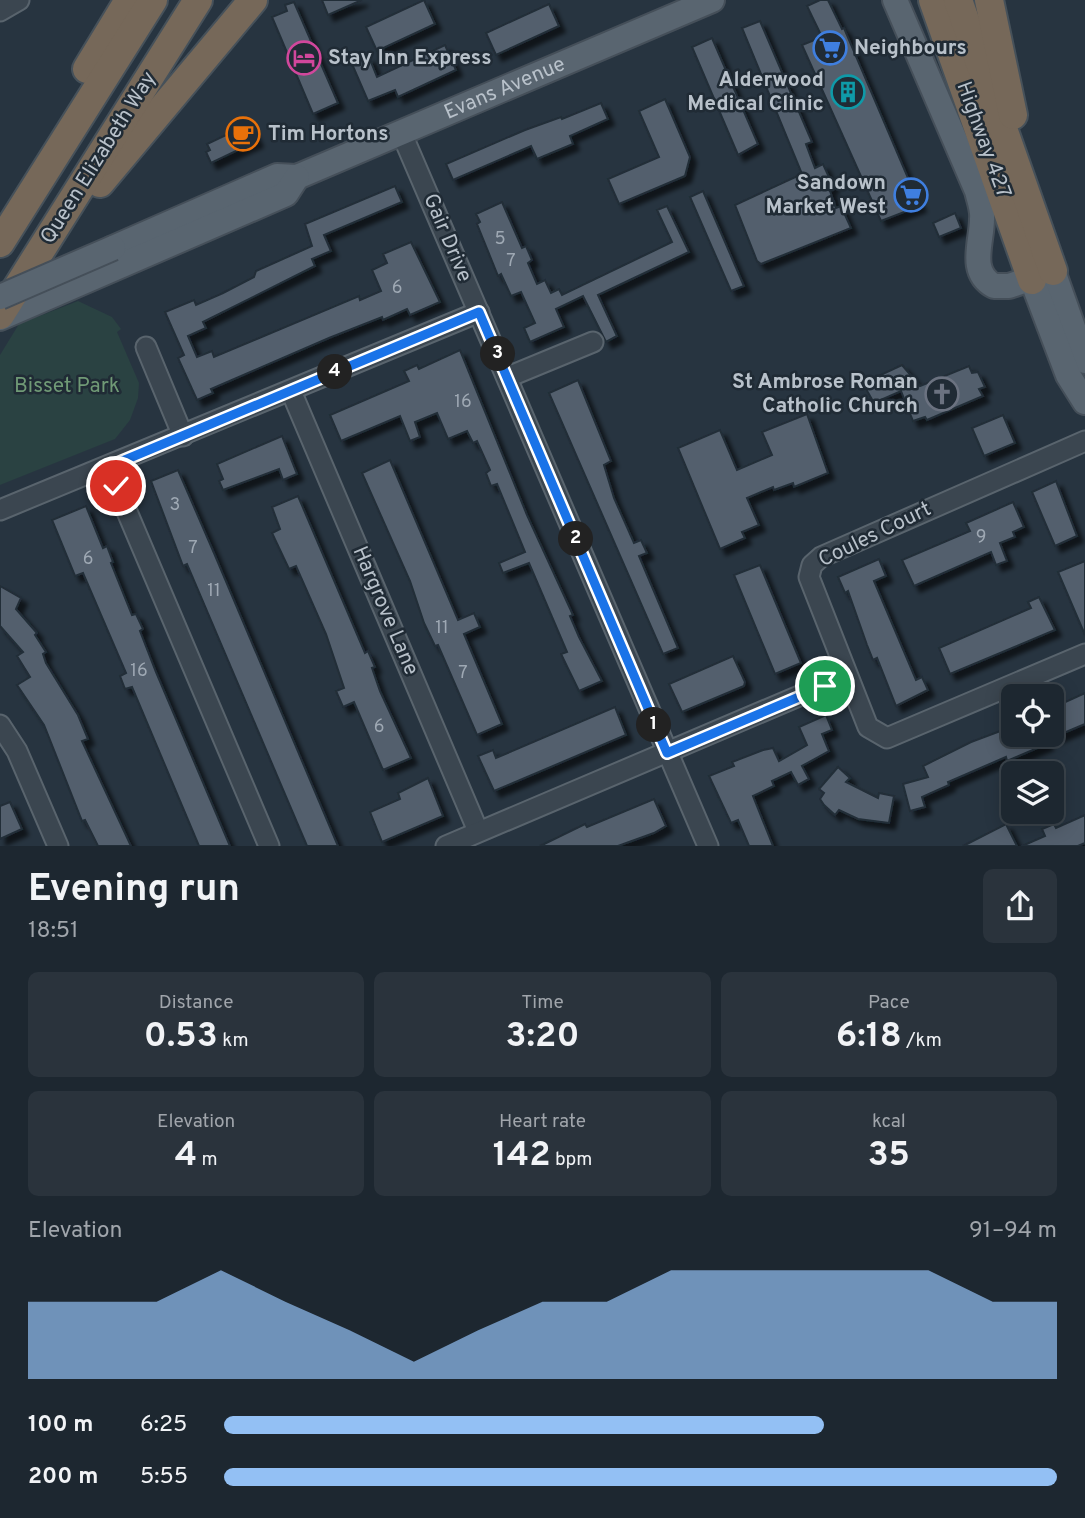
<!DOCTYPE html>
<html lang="en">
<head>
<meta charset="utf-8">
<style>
  :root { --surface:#1d2730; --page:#2a333c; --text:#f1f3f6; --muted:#a0a5ab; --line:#3b444c; --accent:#93c0f4 }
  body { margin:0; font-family:Overpass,sans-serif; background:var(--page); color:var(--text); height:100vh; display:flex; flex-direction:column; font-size:26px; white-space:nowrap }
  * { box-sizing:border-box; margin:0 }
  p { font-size:23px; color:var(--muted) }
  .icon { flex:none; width:38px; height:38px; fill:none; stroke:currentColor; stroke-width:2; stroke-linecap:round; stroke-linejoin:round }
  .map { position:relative; height:846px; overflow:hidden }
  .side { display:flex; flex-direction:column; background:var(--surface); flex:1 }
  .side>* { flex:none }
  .fabs { position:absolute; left:1001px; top:684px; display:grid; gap:14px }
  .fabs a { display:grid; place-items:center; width:63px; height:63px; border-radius:10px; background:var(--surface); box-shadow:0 4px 18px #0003,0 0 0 2px var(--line); font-size:35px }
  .pin { position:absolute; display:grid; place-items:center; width:60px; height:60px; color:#fff; margin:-30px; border:4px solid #fff; border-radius:50%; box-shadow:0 2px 7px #0007 }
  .km { position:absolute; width:35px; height:35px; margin:-18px; border-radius:50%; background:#222; color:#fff; font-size:19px; line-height:35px; text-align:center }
  .round { display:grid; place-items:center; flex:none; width:74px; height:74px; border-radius:10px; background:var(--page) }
  .overview { display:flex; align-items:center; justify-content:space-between; height:119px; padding:0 28px }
  h1 { font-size:38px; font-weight:700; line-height:52px }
  .figures { display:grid; grid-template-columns:repeat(3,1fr); gap:10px; height:119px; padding:7px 28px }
  .figures div { display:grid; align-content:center; border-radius:10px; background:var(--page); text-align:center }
  .figures b { font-size:35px; font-weight:700 }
  .figures small { font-size:19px; font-weight:400 }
  .figures p { font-size:19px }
  .chart { height:196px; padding:14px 28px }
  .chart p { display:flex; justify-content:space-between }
  .chart svg { width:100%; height:126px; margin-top:7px; fill:var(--accent); opacity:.7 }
  ul { padding:0 28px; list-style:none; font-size:23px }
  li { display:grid; grid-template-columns:112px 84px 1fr; align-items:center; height:52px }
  li i { height:18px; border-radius:9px; background:var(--accent) }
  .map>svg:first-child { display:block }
  .green { fill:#2a4242 }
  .building { fill:#525f6d; stroke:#222d37; stroke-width:2; filter:url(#shadow) }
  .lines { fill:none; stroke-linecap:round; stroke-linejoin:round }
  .minor-casing { stroke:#59646d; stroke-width:23 }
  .major-casing { stroke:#454f59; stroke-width:28 }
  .highway-casing { stroke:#46515a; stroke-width:32 }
  .minor { stroke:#3b4650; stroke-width:19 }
  .major { stroke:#596570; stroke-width:24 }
  .highway { stroke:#766859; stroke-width:28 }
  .major-bridge-casing { stroke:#454f59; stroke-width:28; stroke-linecap:butt }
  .major-bridge { stroke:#596570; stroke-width:24 }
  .route-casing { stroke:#fff; stroke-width:14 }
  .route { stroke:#1a73e8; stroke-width:9 }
  .labels { text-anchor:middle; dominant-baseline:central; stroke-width:5; stroke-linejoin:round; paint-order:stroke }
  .number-label { font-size:18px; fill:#9ea8b3 }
  .poi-label { font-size:21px; font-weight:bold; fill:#b8c1ca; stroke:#202b35; text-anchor:start }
  .street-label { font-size:21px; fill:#b8c1ca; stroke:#202b35 }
  .park-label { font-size:21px; fill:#709a76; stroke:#202b35 }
</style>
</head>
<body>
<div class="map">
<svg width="1085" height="846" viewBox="0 0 1085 846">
  <defs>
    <filter id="shadow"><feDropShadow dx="6" dy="6" stdDeviation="2" flood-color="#0009"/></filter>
  </defs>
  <rect width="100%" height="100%" fill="#273440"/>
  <path class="green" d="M 78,301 L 112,317 L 121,329 L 117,332 L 139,383 L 138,398 L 130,420 L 115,439 L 0,485 L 0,355 L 19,324 Z"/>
  <g class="building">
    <path d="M 322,0 L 362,0 L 328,15 Z"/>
    <path d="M 424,0 L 435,24 L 377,51 L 366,27 Z"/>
    <path d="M 820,0 L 828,0 L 842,29 L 844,28 L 920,206 L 881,221 L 802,45 L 822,37 L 807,6 Z"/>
    <path d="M 294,2 L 338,103 L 313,114 L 272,17 L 287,11 L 285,5 Z"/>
    <path d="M 549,4 L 559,26 L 496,55 L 486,33 Z"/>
    <path d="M 760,21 L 812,142 L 806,144 L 815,168 L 823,164 L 833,186 L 829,188 L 836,208 L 841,206 L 851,228 L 761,264 L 757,261 L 735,205 L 802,174 L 742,28 Z"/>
    <path d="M 712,38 L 758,144 L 738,155 L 692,47 Z"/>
    <path d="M 445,45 L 456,70 L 398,97 L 395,90 L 368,101 L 352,64 L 369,57 L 377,77 Z"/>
    <path d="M 665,99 L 690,157 L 685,176 L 619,204 L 608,179 L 659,157 L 639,111 Z"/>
    <path d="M 601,103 L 608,119 L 570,136 L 573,144 L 537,159 L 531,146 L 453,180 L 446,164 L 525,130 L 561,117 L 562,119 Z"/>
    <path d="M 249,124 L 257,141 L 211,163 L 206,152 L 210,150 L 207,144 Z"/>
    <path d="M 395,186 L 402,202 L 324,235 L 331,251 L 312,259 L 315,266 L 203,322 L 206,328 L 188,336 L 197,357 L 212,351 L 214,357 L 359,296 L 360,300 L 381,291 L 372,270 L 387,263 L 383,254 L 411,242 L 440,302 L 410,315 L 407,309 L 383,320 L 382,317 L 329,338 L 211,389 L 213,393 L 197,400 L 178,358 L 184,355 L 165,312 L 194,300 L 196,305 L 223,293 L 254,277 L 256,271 L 312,246 L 305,224 Z"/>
    <path d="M 703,191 L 744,286 L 731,291 L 690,197 Z"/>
    <path d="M 502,202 L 522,248 L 526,246 L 532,260 L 528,263 L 537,284 L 545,280 L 551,293 L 559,289 L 562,295 L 672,242 L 657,210 L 667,206 L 689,252 L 598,295 L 617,336 L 606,342 L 583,296 L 556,309 L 564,327 L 530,342 L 524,328 L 535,323 L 521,292 L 511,296 L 501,274 L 498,276 L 477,224 L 480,222 L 476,214 Z"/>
    <path d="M 955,213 L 961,228 L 939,237 L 933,223 Z"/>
    <path d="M 460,350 L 527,515 L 573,615 L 570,616 L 579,637 L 602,681 L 579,691 L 561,654 L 567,652 L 529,563 L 503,573 L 499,563 L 525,552 L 497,484 L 491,486 L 486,473 L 490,470 L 477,441 L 473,443 L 467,431 L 448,439 L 437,413 L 415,422 L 420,437 L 410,441 L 400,416 L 341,441 L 330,415 L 409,381 L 404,371 L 417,365 L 419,369 Z"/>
    <path d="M 902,365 L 920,386 L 969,366 L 972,373 L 978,372 L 985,387 L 979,389 L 983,396 L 927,420 L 925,417 L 913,421 L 901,391 L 874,403 L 866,389 L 877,384 L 874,378 Z"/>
    <path d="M 578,380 L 611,461 L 604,465 L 614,498 L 634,543 L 641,540 L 647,553 L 639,556 L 678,648 L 663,654 L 549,393 Z"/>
    <path d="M 807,414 L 828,473 L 794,487 L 793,483 L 774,490 L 773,487 L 747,498 L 759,525 L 742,532 L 745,538 L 720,549 L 678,448 L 720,430 L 737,470 L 772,455 L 762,432 Z"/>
    <path d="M 1003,415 L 1015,443 L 984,456 L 972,428 Z"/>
    <path d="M 282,436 L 297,474 L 283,480 L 279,469 L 223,490 L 219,481 L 223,479 L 217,464 Z"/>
    <path d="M 390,460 L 458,620 L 474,613 L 480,627 L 464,634 L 502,724 L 477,735 L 438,645 L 435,646 L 424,623 L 410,581 L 362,473 Z"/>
    <path d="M 178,470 L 214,553 L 338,846 L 307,846 L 187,564 L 183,566 L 151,481 Z"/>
    <path d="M 1056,481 L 1077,536 L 1055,546 L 1032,492 Z"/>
    <path d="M 298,496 L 365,653 L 368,651 L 375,667 L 372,668 L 380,691 L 411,758 L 383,770 L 354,702 L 343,707 L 336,691 L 344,688 L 326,634 L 296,566 L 289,569 L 272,533 L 280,529 L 272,507 Z"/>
    <path d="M 1013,502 L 1024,527 L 1013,532 L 1015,537 L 1000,543 L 1007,561 L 996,565 L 991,552 L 914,586 L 902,560 L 970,531 L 966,523 Z"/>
    <path d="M 86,506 L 103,548 L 107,546 L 113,562 L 111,563 L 132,615 L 136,614 L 143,629 L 140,631 L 156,672 L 230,846 L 199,846 L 132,687 L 125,689 L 120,676 L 126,673 L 83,573 L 75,576 L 52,520 Z"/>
    <path d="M 879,559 L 886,576 L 874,581 L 916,680 L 922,677 L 928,690 L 896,706 L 877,658 L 873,660 L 867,645 L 848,591 L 845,593 L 838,577 Z"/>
    <path d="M 1085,561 L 1085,635 L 1058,572 Z"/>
    <path d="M 760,565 L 801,663 L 775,674 L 734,575 Z"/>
    <path d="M 0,586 L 21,598 L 16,609 L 37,633 L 35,635 L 46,652 L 43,654 L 46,663 L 78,715 L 88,739 L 82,741 L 131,846 L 98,846 L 85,820 L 82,821 L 44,725 L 17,685 L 30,677 L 17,656 L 23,652 L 0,626 Z"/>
    <path d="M 1039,597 L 1055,630 L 950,674 L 939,648 L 1031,608 L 1028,602 Z"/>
    <path d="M 733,656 L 745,682 L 744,686 L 682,712 L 669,684 Z"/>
    <path d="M 1085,693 L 1085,724 L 1052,738 L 1052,708 Z"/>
    <path d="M 615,707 L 626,735 L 494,791 L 478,756 L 493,750 L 496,758 Z"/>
    <path d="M 826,715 L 832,730 L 822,734 L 829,751 L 802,766 L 809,779 L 798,785 L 791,772 L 772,781 L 774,786 L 753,796 L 773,846 L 749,846 L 738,820 L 731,823 L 709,776 L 734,766 L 732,762 L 763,750 L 773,748 L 779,761 L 807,745 L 799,727 Z"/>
    <path d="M 1011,727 L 1013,735 L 1043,735 L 1047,744 L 1007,761 L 1006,757 L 948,782 L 949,785 L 922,797 L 925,807 L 910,811 L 903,784 L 928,777 L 923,766 L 971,742 Z"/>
    <path d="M 838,767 L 850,778 L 846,782 L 878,798 L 879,793 L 894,796 L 889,823 L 858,819 L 839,810 L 835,815 L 824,805 L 820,799 L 824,793 L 819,789 Z"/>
    <path d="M 428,778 L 443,816 L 382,842 L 370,812 L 400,799 L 398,793 Z"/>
    <path d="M 654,799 L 666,826 L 654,833 L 618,846 L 540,846 L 585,824 L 587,827 Z"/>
    <path d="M 10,802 L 22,829 L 0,839 L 0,806 Z"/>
    <path d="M 1085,815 L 1085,843 L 1078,846 L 1022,846 L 1045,836 L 1042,829 L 1054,824 L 1056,828 Z"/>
    <path d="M 1006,824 L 1017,846 L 963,846 Z"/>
  </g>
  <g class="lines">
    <defs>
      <g id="minor">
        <path d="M 0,11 L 19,0"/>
        <path d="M 401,132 L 708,846"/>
        <path d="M 146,347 L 183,436"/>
        <path d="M 508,377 L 593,342"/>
        <path d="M 291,391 L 478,831"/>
        <path d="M 1085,441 L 821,557 L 812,565 L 809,577 L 868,727 L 887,738 L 1085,654"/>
        <path d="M 108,467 L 269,846"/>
        <path d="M 0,510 L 479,312"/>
        <path d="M 0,725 L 17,751 L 58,846"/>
        <path d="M 446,846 L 846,676"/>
      </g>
      <g id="major">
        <path d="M 895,0 L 977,191 C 979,200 983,209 982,219 C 982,242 968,272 994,286 L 1009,286 L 1053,271 L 1085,361"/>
        <path id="s1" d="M 113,248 L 277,176 L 297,177 L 712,0"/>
        <path d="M 1032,280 L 1068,375 L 1085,402"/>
        <path d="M 0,318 L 286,194 L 297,177"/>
      </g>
      <g id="highway">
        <path d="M 933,0 L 1032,280"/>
        <path d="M 958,0 L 1053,271"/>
        <path d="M 989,0 L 1013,115"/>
        <path d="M 87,69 L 129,0"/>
        <path d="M 100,183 L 253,0"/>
        <path d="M 0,243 L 153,0"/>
        <path d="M 0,315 L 198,0"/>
      </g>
    </defs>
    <use href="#minor" class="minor-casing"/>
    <use href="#major" class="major-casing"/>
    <use href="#highway" class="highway-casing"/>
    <use href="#minor" class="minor"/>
    <use href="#major" class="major"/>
    <use href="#highway" class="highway"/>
    <defs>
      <path id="major-bridge" d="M 0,297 L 113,248"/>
    </defs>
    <use href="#major-bridge" class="major-bridge-casing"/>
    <use href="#major-bridge" class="major-bridge"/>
  </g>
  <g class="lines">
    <defs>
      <path id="route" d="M 116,486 L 108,467 L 479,312 L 667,753 L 825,686"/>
    </defs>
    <use href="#route" class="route-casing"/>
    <use href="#route" class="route"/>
  </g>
  <defs>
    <symbol id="supermarket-ring" viewBox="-11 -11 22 22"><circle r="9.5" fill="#202b35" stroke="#3f7fe0" stroke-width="1.5"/><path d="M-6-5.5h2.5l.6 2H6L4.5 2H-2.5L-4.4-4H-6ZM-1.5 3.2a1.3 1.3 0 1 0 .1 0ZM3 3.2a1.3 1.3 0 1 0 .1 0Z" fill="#3f7fe0"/></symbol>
    <symbol id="hotel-ring" viewBox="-11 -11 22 22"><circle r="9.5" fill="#202b35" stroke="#d1479c" stroke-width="1.5"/><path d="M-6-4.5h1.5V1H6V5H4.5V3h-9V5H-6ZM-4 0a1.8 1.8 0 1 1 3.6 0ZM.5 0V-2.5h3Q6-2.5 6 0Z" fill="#d1479c"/></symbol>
    <symbol id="building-ring" viewBox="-11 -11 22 22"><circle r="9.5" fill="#202b35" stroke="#0f9aa8" stroke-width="1.5"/><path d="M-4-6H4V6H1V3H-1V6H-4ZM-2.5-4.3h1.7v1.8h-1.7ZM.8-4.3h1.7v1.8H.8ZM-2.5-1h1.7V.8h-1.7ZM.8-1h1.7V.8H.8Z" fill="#0f9aa8"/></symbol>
    <symbol id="cafe-ring" viewBox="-11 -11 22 22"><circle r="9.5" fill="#202b35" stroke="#e8710a" stroke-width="1.5"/><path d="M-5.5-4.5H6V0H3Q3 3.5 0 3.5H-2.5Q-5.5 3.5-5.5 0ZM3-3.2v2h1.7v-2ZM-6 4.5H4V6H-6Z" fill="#e8710a"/></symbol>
    <symbol id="church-ring" viewBox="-11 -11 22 22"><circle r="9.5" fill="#202b35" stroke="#6b7280" stroke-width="1.5"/><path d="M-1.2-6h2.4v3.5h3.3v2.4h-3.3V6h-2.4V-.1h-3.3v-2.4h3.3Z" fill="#6b7280"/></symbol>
  </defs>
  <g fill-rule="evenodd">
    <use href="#supermarket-ring" x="811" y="29" width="38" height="38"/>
    <use href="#hotel-ring" x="285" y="39" width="38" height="38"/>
    <use href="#building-ring" x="829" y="73" width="38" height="38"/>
    <use href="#cafe-ring" x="224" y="115" width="38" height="38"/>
    <use href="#supermarket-ring" x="892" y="176" width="38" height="38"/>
    <use href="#church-ring" x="923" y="375" width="38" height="38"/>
  </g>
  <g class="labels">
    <g class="number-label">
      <text x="500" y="239">5</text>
      <text x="511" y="261">7</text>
      <text x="397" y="288">6</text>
      <text x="463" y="402">16</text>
      <text x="175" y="505">3</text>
      <text x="981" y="537">9</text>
      <text x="193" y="548">7</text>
      <text x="88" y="559">6</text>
      <text x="214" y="591">11</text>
      <text x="442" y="628">11</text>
      <text x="139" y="671">16</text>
      <text x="463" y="673">7</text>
      <text x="379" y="727">6</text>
    </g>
    <g class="poi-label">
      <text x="854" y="48">Neighbours</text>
      <text x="328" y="58">Stay Inn Express</text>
      <text x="824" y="80" text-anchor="end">Alderwood<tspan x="824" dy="24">Medical Clinic</tspan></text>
      <text x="268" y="134">Tim Hortons</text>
      <text x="886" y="183" text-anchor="end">Sandown<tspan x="886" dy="24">Market West</tspan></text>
      <text x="918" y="382" text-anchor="end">St Ambrose Roman<tspan x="918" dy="24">Catholic Church</tspan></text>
    </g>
    <g class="street-label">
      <text stroke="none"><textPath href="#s1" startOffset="425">Evans Avenue</textPath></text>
      <text transform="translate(983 140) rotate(70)">Highway 427</text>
      <text transform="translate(99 158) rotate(-58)">Queen Elizabeth Way</text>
      <text transform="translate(447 238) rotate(67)">Gair Drive</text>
      <text transform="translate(875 535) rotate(-26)">Coules Court</text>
      <text transform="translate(385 611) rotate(67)">Hargrove Lane</text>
    </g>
    <g class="park-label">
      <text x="67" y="386">Bisset Park</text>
    </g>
  </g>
</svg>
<div class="fabs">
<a><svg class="icon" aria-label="locate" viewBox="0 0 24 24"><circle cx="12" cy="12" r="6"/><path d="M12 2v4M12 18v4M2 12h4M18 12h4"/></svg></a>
<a><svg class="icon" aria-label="layers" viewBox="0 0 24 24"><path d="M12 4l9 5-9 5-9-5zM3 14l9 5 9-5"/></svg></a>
</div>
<div class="pin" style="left:825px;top:686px;background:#1e9e55"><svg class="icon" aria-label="arrive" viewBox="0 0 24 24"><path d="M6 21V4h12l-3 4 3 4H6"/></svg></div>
<div class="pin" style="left:116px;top:486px;background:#d93025"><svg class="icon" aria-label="check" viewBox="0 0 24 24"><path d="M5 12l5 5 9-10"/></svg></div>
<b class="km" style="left:654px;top:725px">1</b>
<b class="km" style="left:576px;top:539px">2</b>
<b class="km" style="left:498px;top:354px">3</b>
<b class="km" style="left:335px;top:372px">4</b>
</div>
<section class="side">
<div class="overview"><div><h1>Evening run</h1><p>18:51</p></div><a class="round"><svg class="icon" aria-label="share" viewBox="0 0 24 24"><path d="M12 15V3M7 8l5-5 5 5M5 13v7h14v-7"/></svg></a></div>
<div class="figures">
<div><p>Distance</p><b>0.53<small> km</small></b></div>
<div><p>Time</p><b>3:20</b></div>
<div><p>Pace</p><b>6:18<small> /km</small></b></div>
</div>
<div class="figures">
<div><p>Elevation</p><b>4<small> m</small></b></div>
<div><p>Heart rate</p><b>142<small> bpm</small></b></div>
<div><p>kcal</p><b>35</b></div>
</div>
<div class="chart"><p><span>Elevation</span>91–94 m</p>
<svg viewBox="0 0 160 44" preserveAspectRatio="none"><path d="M0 44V17L10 17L20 17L30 6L40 17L50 27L60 38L70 27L80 17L90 17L100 6L110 6L120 6L130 6L140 6L150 17L160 17V44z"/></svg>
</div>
<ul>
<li><b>100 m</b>6:25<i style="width:72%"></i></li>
<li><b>200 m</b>5:55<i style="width:100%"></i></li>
</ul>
</section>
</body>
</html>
